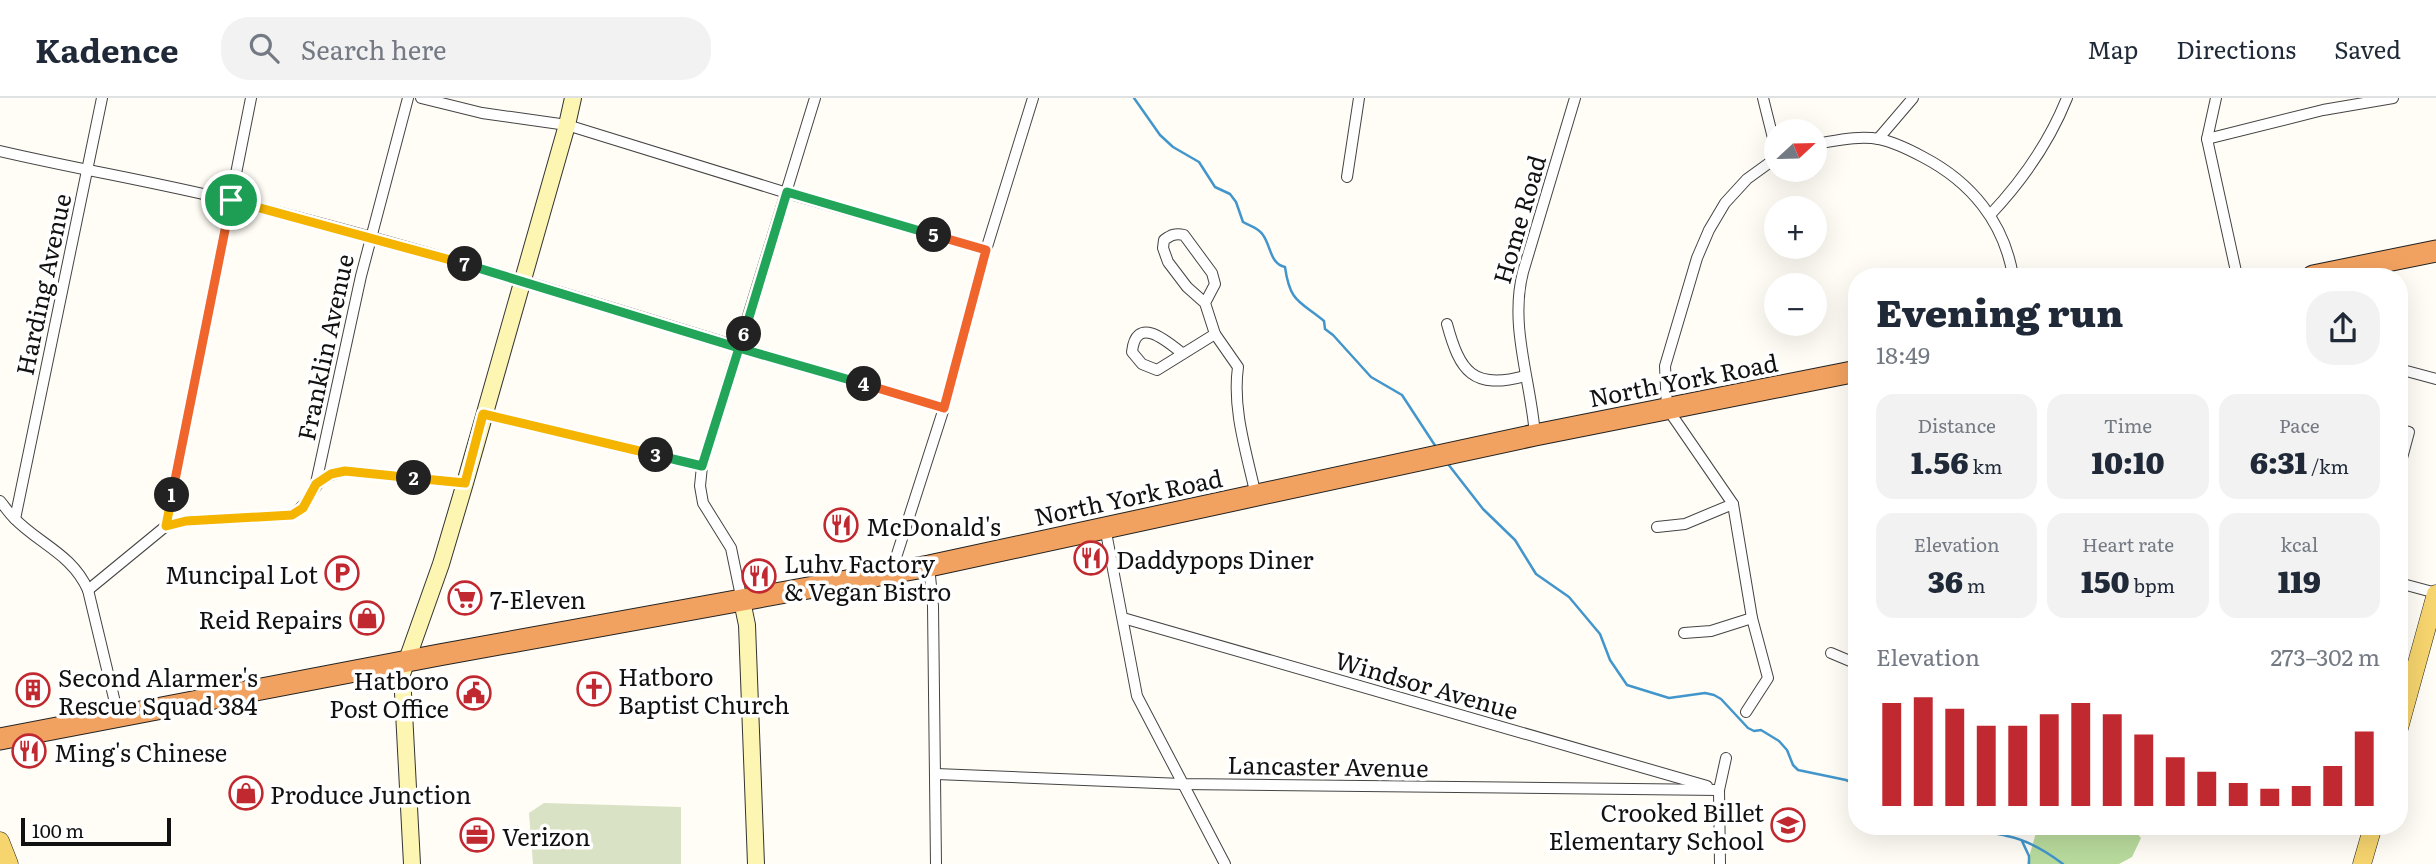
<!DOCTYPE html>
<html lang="en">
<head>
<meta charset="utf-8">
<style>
  :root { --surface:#fff; --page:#f2f2f3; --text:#1f2937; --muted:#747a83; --line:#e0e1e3; --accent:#c12931 }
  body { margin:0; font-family:Literata,serif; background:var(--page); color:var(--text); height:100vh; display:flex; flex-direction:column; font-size:26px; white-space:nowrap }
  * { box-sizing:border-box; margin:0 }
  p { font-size:23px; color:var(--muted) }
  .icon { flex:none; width:38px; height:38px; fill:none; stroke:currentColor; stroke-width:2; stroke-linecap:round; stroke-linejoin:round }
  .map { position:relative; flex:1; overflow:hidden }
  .sheet { position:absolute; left:1848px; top:170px; width:560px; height:567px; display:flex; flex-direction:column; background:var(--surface); border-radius:28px; box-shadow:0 7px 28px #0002 }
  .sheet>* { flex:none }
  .needle { width:46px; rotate:68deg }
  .fabs { position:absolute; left:1764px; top:21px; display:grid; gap:14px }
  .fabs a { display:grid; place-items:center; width:63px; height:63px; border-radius:50%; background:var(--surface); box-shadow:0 7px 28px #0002; font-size:35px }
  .scale { position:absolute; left:21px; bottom:18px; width:150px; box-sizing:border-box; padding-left:7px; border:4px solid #111; border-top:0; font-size:19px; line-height:24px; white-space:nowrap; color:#111; -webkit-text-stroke:5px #fff; paint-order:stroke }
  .pin { position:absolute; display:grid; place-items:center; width:60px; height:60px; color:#fff; margin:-30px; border:4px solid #fff; border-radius:50%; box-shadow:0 2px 7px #0007 }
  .km { position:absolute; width:35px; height:35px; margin:-18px; border-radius:50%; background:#222; color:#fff; font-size:19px; line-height:35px; text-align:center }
  .round { display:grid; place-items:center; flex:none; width:74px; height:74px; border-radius:28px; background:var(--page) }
  .head { display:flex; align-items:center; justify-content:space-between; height:119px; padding:0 28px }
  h1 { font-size:38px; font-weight:800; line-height:52px }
  .stats { display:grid; grid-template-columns:repeat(3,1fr); gap:10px; height:119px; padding:7px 28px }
  .stats div { display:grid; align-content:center; border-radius:18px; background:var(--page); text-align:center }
  .stats b { font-size:30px; font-weight:800 }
  .stats small { font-size:19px; font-weight:400 }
  .stats p { font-size:19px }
  .chart { height:196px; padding:14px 28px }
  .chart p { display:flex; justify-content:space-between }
  .chart svg { width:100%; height:126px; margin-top:7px; stroke:var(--accent); stroke-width:6 }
  header { display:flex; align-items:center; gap:42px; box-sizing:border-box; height:98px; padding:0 35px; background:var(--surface); border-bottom:2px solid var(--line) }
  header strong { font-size:33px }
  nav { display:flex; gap:38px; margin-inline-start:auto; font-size:24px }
  .search { width:490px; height:63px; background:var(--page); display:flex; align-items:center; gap:18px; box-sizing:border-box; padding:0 24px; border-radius:28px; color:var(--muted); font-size:26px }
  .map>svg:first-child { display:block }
  .forest { fill:#b9db9d }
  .cemetery { fill:#d9e2c5 }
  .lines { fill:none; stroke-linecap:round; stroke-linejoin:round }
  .stream { stroke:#4296cc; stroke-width:2.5 }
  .street-casing { stroke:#444; stroke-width:12 }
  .secondary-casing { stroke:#333; stroke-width:18 }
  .primary-casing { stroke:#222; stroke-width:19 }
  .highway-casing { stroke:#222; stroke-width:23 }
  .street { stroke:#fff; stroke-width:10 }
  .secondary { stroke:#fdf5b2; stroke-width:16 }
  .primary { stroke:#f6d46e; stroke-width:18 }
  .highway { stroke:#f2a260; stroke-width:21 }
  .split-1-casing { stroke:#fff; stroke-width:14 }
  .split-2-casing { stroke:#fff; stroke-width:14 }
  .split-3-casing { stroke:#fff; stroke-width:14 }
  .split-4-casing { stroke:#fff; stroke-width:14 }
  .split-5-casing { stroke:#fff; stroke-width:14 }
  .split-6-casing { stroke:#fff; stroke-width:14 }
  .split-7-casing { stroke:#fff; stroke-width:14 }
  .split-8-casing { stroke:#fff; stroke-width:14 }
  .split-1 { stroke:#f0652b; stroke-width:9 }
  .split-2 { stroke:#f5b400; stroke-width:9 }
  .split-3 { stroke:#f5b400; stroke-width:9 }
  .split-4 { stroke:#22a559; stroke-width:9 }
  .split-5 { stroke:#f0652b; stroke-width:9 }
  .split-6 { stroke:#22a559; stroke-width:9 }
  .split-7 { stroke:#22a559; stroke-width:9 }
  .split-8 { stroke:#f5b400; stroke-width:9 }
  .labels { text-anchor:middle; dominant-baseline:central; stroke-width:7; stroke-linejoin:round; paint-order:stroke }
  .street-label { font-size:24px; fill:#111; stroke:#fff }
  .poi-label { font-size:24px; fill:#111; stroke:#fff; text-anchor:start }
</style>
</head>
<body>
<header>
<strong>Kadence</strong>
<div class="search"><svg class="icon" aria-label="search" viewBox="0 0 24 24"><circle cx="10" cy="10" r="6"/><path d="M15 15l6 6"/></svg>Search here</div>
<nav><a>Map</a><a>Directions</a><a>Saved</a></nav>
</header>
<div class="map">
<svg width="2436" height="766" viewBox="0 0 2436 766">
  <rect width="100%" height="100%" fill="#fffdf5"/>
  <path class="forest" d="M 2038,728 L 2120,728 L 2133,730 L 2141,740 L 2132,759 L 2119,766 L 2027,766 Z"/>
  <path class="cemetery" d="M 544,705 L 681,709 L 681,766 L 533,766 L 529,715 Z"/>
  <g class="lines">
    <g class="stream">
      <path d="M 1134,0 L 1160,37 L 1173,49 L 1199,64 L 1215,89 L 1230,96 L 1236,104 L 1243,124 C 1250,128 1259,130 1263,137 C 1271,148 1270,166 1285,169 C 1290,205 1300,203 1324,223 L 1325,231 L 1333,237 L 1371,279 L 1402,297 L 1436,349"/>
      <path d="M 1448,366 L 1483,411 L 1515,442 L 1536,476 L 1569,499 L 1600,536 L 1610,562 L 1627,587 L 1669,600 L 1705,595 L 1714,597 L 1721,601 L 1748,630 L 1754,633 L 1761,632 L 1779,643 L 1787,652 L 1793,667 L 1798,672 L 1846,682 L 1857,687"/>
      <path d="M 1963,728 C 1978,733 1992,734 2007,738 C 2028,742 2047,754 2063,766"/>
      <path d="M 2022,743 L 2029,758 L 2029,766"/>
    </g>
    <defs>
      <g id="street">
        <path d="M 421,0 L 482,15 L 567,27 L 787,95 L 986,152"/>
        <path d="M 1763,0 L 1776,52"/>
        <path d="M 2216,0 L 2207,41 L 2237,178"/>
        <path d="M 1878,41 L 1913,0"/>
        <path d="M 2207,41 L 2323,12 L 2393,0"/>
        <path d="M 1815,46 C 1835,43 1858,37 1879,41 C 1894,44 1910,52 1923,59 C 1971,84 2004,124 2013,178"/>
        <path d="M 0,53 C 77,71 156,84 233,103 C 402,144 569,197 736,248 C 805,270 874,289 944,310"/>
        <path d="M 1347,79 L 1359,0"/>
        <path d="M 1990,117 C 2023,82 2049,45 2067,0"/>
        <path d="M 1205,205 L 1215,186 L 1212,175 L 1184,137 C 1175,135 1171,137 1164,142 L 1163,150 L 1168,164 L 1187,189 L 1205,205 L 1215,236 L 1238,269 C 1232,312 1247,356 1256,398"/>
        <path d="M 1447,226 C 1460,274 1473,292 1525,278"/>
        <path d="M 1183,256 C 1167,243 1136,216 1132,254 L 1142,266 L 1157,272 L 1215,236"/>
        <path d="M 2399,271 L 2436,281"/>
        <path d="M 483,316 L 702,368"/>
        <path d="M 2399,331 L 2409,334 L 2402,360 L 2399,361"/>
        <path d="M 1535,337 C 1531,283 1509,228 1523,174 L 1575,0"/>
        <path d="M 316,385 L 361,178 L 408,0"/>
        <path d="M 0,403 C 5,409 9,415 14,420 C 39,446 72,456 88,492 L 118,617"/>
        <path d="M 15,421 L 102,0"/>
        <path d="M 166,428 L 251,0"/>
        <path d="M 1105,429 L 1137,598 L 1225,766"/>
        <path d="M 1657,429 L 1685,426 L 1733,406"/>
        <path d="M 929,468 L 933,508 L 936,766"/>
        <path d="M 891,475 L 944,310 L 986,152 L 1033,0"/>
        <path d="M 2399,485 L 2436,495"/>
        <path d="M 88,492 L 166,428 L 186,423 L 292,417 C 319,398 307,380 345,373 L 465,385"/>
        <path d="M 742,503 L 731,450 L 703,405 L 700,388 L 702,368 L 815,0"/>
        <path d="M 1123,520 L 1707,688"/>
        <path d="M 1684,535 L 1711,533 L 1752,520"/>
        <path d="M 1831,555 L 1857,566"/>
        <path d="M 1746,614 L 1768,580 L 1752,520 L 1733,406 L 1667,310 L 1665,268 L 1697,160 L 1709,132 L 1725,105 L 1747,81 L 1776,60"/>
        <path d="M 936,676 L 1182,686 L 1719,692"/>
        <path d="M 1720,766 L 1719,692 L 1726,660"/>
      </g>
      <g id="secondary">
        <path d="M 742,503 L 747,527 L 756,766"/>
        <path d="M 412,766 L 402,576 L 441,466 L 465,385 L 567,27 L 573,0"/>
      </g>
      <g id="primary">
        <path d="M 2399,630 L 2436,496"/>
        <path d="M 0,743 L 9,766"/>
        <path d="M 2362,766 L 2373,728"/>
      </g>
      <g id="highway">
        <path d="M 2313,178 L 2436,153"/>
        <path d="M 0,641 L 439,557 L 929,468 L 1535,337 L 1857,273"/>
      </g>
    </defs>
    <use href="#street" class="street-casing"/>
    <use href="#secondary" class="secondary-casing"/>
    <use href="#primary" class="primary-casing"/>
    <use href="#highway" class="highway-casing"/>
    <use href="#street" class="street"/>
    <use href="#secondary" class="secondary"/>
    <use href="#primary" class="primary"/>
    <use href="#highway" class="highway"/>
  </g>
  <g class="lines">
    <defs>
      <path id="split-1" d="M 172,397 L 231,102"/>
      <path id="split-2" d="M 172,397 L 166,428 L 186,423 L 292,417 L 303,410 L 316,386 L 331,376 L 345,373 L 414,380"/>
      <path id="split-3" d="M 414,380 L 465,385 L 483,316 L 656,357"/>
      <path id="split-4" d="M 656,357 L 702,368 L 739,250 L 864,286"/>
      <path id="split-5" d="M 864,286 L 944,310 L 986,152 L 934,137"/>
      <path id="split-6" d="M 744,236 L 787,94 L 934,137"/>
      <path id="split-7" d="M 465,166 L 739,250 L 744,236"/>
      <path id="split-8" d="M 231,102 L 465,166"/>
    </defs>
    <use href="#split-1" class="split-1-casing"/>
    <use href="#split-2" class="split-2-casing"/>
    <use href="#split-3" class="split-3-casing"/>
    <use href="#split-4" class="split-4-casing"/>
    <use href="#split-5" class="split-5-casing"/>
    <use href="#split-6" class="split-6-casing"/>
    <use href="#split-7" class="split-7-casing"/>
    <use href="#split-8" class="split-8-casing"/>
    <use href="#split-1" class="split-1"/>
    <use href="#split-2" class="split-2"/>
    <use href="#split-3" class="split-3"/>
    <use href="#split-4" class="split-4"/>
    <use href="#split-5" class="split-5"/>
    <use href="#split-6" class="split-6"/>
    <use href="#split-7" class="split-7"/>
    <use href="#split-8" class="split-8"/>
  </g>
  <defs>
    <symbol id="restaurant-ring" viewBox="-11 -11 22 22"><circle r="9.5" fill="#fff" stroke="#c12931" stroke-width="1.5"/><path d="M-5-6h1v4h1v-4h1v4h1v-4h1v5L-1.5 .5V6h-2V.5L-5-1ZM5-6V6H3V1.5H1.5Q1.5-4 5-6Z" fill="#c12931"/></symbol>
    <symbol id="parking-ring" viewBox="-11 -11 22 22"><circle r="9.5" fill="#fff" stroke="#c12931" stroke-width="1.5"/><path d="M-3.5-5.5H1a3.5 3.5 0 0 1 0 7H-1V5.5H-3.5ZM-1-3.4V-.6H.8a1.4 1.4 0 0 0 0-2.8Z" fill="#c12931"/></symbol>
    <symbol id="supermarket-ring" viewBox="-11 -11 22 22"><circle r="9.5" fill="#fff" stroke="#c12931" stroke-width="1.5"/><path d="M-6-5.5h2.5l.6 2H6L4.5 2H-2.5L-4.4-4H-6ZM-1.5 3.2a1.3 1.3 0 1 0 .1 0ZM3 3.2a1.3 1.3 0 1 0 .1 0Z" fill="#c12931"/></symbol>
    <symbol id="shop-ring" viewBox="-11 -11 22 22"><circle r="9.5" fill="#fff" stroke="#c12931" stroke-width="1.5"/><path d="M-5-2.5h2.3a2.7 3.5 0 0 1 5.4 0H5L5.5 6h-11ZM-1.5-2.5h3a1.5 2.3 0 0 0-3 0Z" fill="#c12931"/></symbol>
    <symbol id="church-ring" viewBox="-11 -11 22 22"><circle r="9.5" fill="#fff" stroke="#c12931" stroke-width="1.5"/><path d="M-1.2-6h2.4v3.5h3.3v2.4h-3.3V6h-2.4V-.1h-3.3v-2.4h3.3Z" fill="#c12931"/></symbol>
    <symbol id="building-ring" viewBox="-11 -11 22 22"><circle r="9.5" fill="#fff" stroke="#c12931" stroke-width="1.5"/><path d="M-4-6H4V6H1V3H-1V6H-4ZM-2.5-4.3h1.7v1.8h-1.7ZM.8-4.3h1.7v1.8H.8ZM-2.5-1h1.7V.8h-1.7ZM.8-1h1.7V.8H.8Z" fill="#c12931"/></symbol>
    <symbol id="civic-ring" viewBox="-11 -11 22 22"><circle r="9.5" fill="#fff" stroke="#c12931" stroke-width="1.5"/><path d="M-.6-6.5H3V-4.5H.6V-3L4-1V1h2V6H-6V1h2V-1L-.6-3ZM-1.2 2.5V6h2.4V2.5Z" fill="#c12931"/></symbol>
    <symbol id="school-ring" viewBox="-11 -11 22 22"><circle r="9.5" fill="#fff" stroke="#c12931" stroke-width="1.5"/><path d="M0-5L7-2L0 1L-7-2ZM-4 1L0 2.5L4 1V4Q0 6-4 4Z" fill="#c12931"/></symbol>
    <symbol id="office-ring" viewBox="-11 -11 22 22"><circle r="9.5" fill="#fff" stroke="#c12931" stroke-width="1.5"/><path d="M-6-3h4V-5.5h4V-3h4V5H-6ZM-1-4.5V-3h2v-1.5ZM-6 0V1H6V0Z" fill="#c12931"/></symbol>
  </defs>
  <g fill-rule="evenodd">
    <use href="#restaurant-ring" x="822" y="408" width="38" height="38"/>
    <use href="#restaurant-ring" x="1072" y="441" width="38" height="38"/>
    <use href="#parking-ring" x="323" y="456" width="38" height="38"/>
    <use href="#restaurant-ring" x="740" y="459" width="38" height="38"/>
    <use href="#supermarket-ring" x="446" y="481" width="38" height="38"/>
    <use href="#shop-ring" x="348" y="501" width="38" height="38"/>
    <use href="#church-ring" x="575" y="572" width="38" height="38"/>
    <use href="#building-ring" x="14" y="573" width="38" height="38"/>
    <use href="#civic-ring" x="455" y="576" width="38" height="38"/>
    <use href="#restaurant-ring" x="10" y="634" width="38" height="38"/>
    <use href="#shop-ring" x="227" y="676" width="38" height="38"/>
    <use href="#school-ring" x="1769" y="708" width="38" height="38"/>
    <use href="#office-ring" x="458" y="718" width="38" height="38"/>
  </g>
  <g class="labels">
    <g class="street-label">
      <text transform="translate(1518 121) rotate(-74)">Home Road</text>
      <text transform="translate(42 186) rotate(-78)">Harding Avenue</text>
      <text transform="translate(324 249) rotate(-78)">Franklin Avenue</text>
      <text transform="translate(1683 281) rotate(-11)">North York Road</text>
      <text transform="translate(1128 398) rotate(-12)">North York Road</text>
      <text transform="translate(1427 586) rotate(16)">Windsor Avenue</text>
      <text transform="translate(1328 667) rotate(1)">Lancaster Avenue</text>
    </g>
    <g class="poi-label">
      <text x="866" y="427">McDonald's</text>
      <text x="1116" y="460">Daddypops Diner</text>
      <text x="784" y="464">Luhv Factory<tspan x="784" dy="28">&amp; Vegan Bistro</tspan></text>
      <text x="318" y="475" text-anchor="end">Muncipal Lot</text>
      <text x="490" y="500">7-Eleven</text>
      <text x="342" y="520" text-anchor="end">Reid Repairs</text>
      <text x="618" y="577">Hatboro<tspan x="618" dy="28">Baptist Church</tspan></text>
      <text x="58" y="578">Second Alarmer's<tspan x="58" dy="28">Rescue Squad 384</tspan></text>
      <text x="449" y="581" text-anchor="end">Hatboro<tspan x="449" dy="28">Post Office</tspan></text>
      <text x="54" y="653">Ming's Chinese</text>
      <text x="270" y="695">Produce Junction</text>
      <text x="1764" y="713" text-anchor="end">Crooked Billet<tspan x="1764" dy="28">Elementary School</tspan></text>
      <text x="502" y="737">Verizon</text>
    </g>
  </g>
</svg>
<div class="fabs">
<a><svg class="needle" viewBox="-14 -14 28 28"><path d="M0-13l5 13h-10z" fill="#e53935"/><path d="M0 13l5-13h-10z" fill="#747a83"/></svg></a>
<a>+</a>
<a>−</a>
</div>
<div class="scale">100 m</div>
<div class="pin" style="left:231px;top:102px;background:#1e9e55"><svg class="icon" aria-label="arrive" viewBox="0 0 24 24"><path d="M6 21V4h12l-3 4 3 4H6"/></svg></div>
<b class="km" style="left:172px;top:397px">1</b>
<b class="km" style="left:414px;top:380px">2</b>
<b class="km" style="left:656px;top:357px">3</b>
<b class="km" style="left:864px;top:286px">4</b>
<b class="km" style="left:934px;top:137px">5</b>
<b class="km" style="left:744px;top:236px">6</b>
<b class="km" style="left:465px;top:166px">7</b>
<section class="sheet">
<div class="head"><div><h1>Evening run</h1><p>18:49</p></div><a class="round"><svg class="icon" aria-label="share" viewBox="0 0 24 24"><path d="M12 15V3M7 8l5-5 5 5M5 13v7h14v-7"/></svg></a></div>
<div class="stats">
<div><p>Distance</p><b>1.56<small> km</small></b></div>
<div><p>Time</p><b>10:10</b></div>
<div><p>Pace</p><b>6:31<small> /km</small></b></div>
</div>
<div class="stats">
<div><p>Elevation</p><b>36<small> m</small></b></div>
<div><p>Heart rate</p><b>150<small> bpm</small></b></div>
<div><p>kcal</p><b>119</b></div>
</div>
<div class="chart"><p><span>Elevation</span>273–302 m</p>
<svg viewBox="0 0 160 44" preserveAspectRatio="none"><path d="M5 44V8M15 44V6M25 44V10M35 44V16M45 44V16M55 44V12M65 44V8M75 44V12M85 44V19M95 44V27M105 44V32M115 44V36M125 44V38M135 44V37M145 44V30M155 44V18"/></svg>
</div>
</section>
</div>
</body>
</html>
